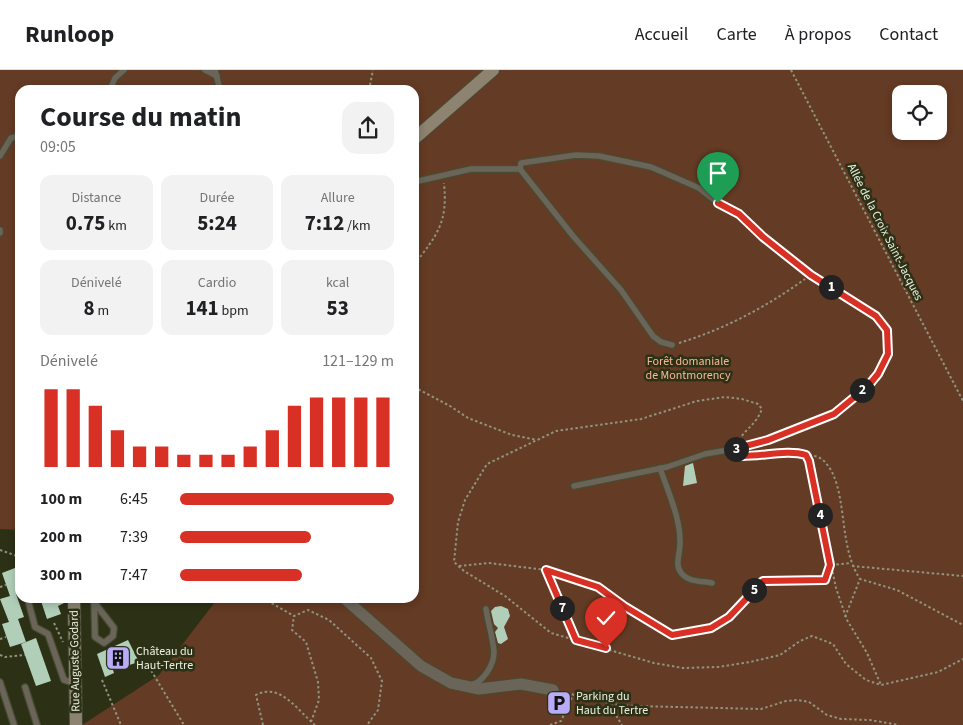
<!DOCTYPE html>
<html lang="fr">
<head>
<meta charset="utf-8">
<style>
  :root { --surface:#fff; --page:#f2f2f2; --text:#202124; --muted:#757577; --line:#e0e0e0; --accent:#d93025 }
  body { margin:0; font-family:"Source Sans 3",sans-serif; background:var(--page); color:var(--text); height:100vh; display:flex; flex-direction:column; font-size:19px; white-space:nowrap }
  * { box-sizing:border-box; margin:0 }
  p { font-size:16px; color:var(--muted) }
  .icon { flex:none; width:28px; height:28px; fill:none; stroke:currentColor; stroke-width:2; stroke-linecap:round; stroke-linejoin:round }
  .map { position:relative; flex:1; overflow:hidden }
  .side { position:absolute; left:15px; top:15px; width:404px; height:518px; display:flex; flex-direction:column; background:var(--surface); border-radius:15px; box-shadow:0 2px 8px #0003 }
  .side>* { flex:none }
  .fabs { position:absolute; left:892px; top:15px; display:grid; gap:10px }
  .fabs a { display:grid; place-items:center; width:55px; height:55px; border-radius:10px; background:var(--surface); box-shadow:0 2px 8px #0003; font-size:25px }
  .pin { position:absolute; display:grid; place-items:center; width:42px; height:42px; color:#fff; margin:-51px -21px; border-radius:50% 50% 50% 0; rotate:-45deg; box-shadow:0 0 5px #0007 }
  .pin .icon { rotate:45deg }
  .km { position:absolute; width:25px; height:25px; margin:-12px; border-radius:50%; background:#222; color:#fff; font-size:14px; line-height:25px; text-align:center }
  .round { display:grid; place-items:center; flex:none; width:52px; height:52px; border-radius:15px; background:var(--page) }
  .head { display:flex; align-items:center; justify-content:space-between; height:85px; padding:0 25px }
  h1 { font-size:28px; font-weight:700; line-height:38px }
  .figures { display:grid; grid-template-columns:repeat(3,1fr); gap:8px; height:85px; padding:5px 25px }
  .figures div { display:grid; align-content:center; border-radius:12px; background:var(--page); text-align:center }
  .figures b { font-size:21px; font-weight:700 }
  .figures small { font-size:14px; font-weight:400 }
  .figures p { font-size:14px }
  .chart { height:140px; padding:10px 25px }
  .chart p { display:flex; justify-content:space-between }
  .chart svg { width:100%; height:90px; margin-top:5px; stroke:var(--accent); stroke-width:6 }
  ul { padding:0 25px; list-style:none; font-size:16px }
  li { display:grid; grid-template-columns:80px 60px 1fr; align-items:center; height:38px }
  li i { height:12px; border-radius:6px; background:var(--accent) }
  header { display:flex; align-items:center; gap:30px; box-sizing:border-box; height:70px; padding:0 25px; background:var(--surface); border-bottom:1px solid var(--line) }
  header strong { font-size:24px }
  nav { display:flex; gap:28px; margin-inline-start:auto; font-size:18px }
  .map>svg:first-child { display:block }
  .green { fill:#643b24; fill-rule:evenodd }
  .building { fill:#b1cfb8 }
  .lines { fill:none; stroke-linecap:round; stroke-linejoin:round }
  .lane-casing { stroke:#474c32; stroke-width:8 }
  .street-casing { stroke:#474c32; stroke-width:13 }
  .secondary-casing { stroke:#474c32; stroke-width:14 }
  .path { stroke:#90947e; stroke-width:2; stroke-dasharray:2.5 2.5; stroke-linecap:butt }
  .lane { stroke:#6b6559; stroke-width:5.5 }
  .street { stroke:#6b6559; stroke-width:11 }
  .secondary { stroke:#8d8370; stroke-width:12 }
  .route-casing { stroke:#fff; stroke-width:10 }
  .route { stroke:#d93025; stroke-width:6 }
  .labels { text-anchor:middle; dominant-baseline:central; stroke-width:5; stroke-linejoin:round; paint-order:stroke }
  .street-label { font-size:12px; fill:#ebefde; stroke:#2c3116 }
  .park-label { font-size:12px; fill:#fab794; stroke:#2c3116 }
  .poi-label { font-size:12px; fill:#ebefde; stroke:#2c3116; text-anchor:start }
</style>
</head>
<body>
<header>
<strong>Runloop</strong>
<nav><a>Accueil</a><a>Carte</a><a>À propos</a><a>Contact</a></nav>
</header>
<div class="map">
<svg width="963" height="655" viewBox="0 0 963 655">
  <rect width="100%" height="100%" fill="#2c3116"/>
  <path class="green" d="M 0,0 L 963,0 L 963,655 L 82,655 L 159,605 L 218,528 L 414,528 L 414,20 L 20,20 L 20,460 L 0,459 L 0,461 ZM 901,24 L 939,24 L 939,61 L 901,61 Z"/>
  <g class="building">
    <path d="M 693,393 L 697,413 L 683,416 L 685,396 Z"/>
    <path d="M 20,496 L 20,522 L 16,524 L 24,547 L 18,549 L 26,572 L 10,577 L 2,554 L 9,552 L 0,529 L 10,526 L 2,503 Z"/>
    <path d="M 53,528 L 62,528 L 64,533 L 58,536 L 61,544 L 47,549 L 41,531 Z"/>
    <path d="M 501,536 L 508,539 L 510,546 L 504,557 L 508,569 L 501,574 L 498,573 L 495,562 L 498,558 L 494,554 L 491,541 L 495,537 Z"/>
    <path d="M 36,568 L 51,611 L 36,616 L 21,574 Z"/>
    <path d="M 128,570 L 139,592 L 113,600 L 114,603 L 105,607 L 97,584 Z"/>
  </g>
  <g class="lines">
    <defs>
      <g id="lane">
        <path d="M 205,0 L 217,6"/>
        <path d="M 215,0 L 220,20"/>
        <path d="M 110,20 L 115,8 L 124,0"/>
        <path d="M 0,86 L 11,68 L 20,66"/>
        <path d="M 414,112 L 471,99 L 520,99"/>
        <path d="M 0,160 L 0,163"/>
        <path d="M 660,398 C 668,422 681,449 680,474 C 680,485 674,495 682,504 C 689,512 702,511 712,513"/>
        <path d="M 574,416 L 667,397 L 705,384 L 734,379 L 769,370 L 834,344 L 868,316 L 878,304 L 888,284 L 887,261 L 876,246 L 811,205 L 763,167 L 739,144 L 718,133 L 699,118 L 651,97 L 599,86 L 576,85 L 521,93 L 520,99 L 573,166 L 621,220 L 653,266 L 661,272 L 672,275"/>
        <path d="M 94,528 L 95,567 L 104,573 L 113,566 L 114,558 L 94,532"/>
        <path d="M 28,530 L 35,557 L 48,564 L 64,610 L 74,613"/>
        <path d="M 0,612 L 14,655"/>
        <path d="M 470,615 C 483,613 494,595 494,582 C 493,568 488,553 486,539"/>
        <path d="M 25,617 L 37,655"/>
      </g>
      <path id="street" d="M 344,528 L 421,596 L 451,613 L 479,619 L 521,614 L 553,620"/>
      <g id="secondary">
        <path d="M 414,69 L 493,0"/>
        <path d="M 74,528 L 76,655"/>
      </g>
    </defs>
    <use href="#lane" class="lane-casing"/>
    <use href="#street" class="street-casing"/>
    <use href="#secondary" class="secondary-casing"/>
    <g class="path">
      <path d="M 791,0 L 963,331"/>
      <path d="M 369,20 L 373,0"/>
      <path d="M 414,195 C 437,165 448,153 444,113"/>
      <path d="M 679,273 C 725,259 766,237 805,209"/>
      <path d="M 414,317 L 450,336 L 468,348 L 512,365 L 537,370"/>
      <path d="M 739,370 C 748,356 755,356 762,339 L 758,334 L 742,329 L 725,327 L 697,331 L 641,349 L 556,361 L 487,394 L 465,430 L 458,452 L 454,492 L 464,501 L 505,526 L 551,563 L 654,593 L 683,598 L 718,597 L 750,592 L 780,585 L 800,571 L 812,566 L 833,574 L 846,594 L 866,610 L 881,615 L 938,602 L 963,589"/>
      <path d="M 806,385 L 809,391 L 836,518 L 847,550 L 867,583 L 881,615"/>
      <path d="M 740,386 C 749,386 758,386 767,386 C 776,385 787,380 797,382 C 806,384 819,385 825,392 C 849,418 837,475 860,509"/>
      <path d="M 0,480 L 20,487"/>
      <path d="M 459,496 L 489,493 L 546,500 L 598,517 L 625,536 L 672,565 L 711,558 L 729,547 L 763,511 L 825,510 L 830,495 L 851,493"/>
      <path d="M 852,496 L 963,506"/>
      <path d="M 546,501 L 576,570"/>
      <path d="M 0,517 L 6,515"/>
      <path d="M 263,528 L 294,546"/>
      <path d="M 845,547 L 860,509 L 897,520 L 963,555"/>
      <path d="M 54,553 L 63,572"/>
      <path d="M 0,569 L 6,567"/>
      <path d="M 0,585 L 5,587 L 25,585"/>
      <path d="M 146,592 L 184,655"/>
      <path d="M 102,610 L 121,655"/>
      <path d="M 562,622 L 618,635 L 636,636 L 761,639 L 786,631 L 798,630 L 809,632 L 827,645 L 841,649 L 870,650 L 899,655"/>
      <path d="M 608,633 L 622,655"/>
      <path d="M 311,652 L 319,630 L 318,612 L 306,572 L 292,560 L 294,546 L 308,540 L 329,550 L 371,588 L 382,611 L 378,640 L 367,655"/>
      <path d="M 263,655 L 256,625 C 280,612 297,640 315,655"/>
      <path d="M 550,655 L 561,651 L 573,625"/>
    </g>
    <use href="#lane" class="lane"/>
    <use href="#street" class="street"/>
    <use href="#secondary" class="secondary"/>
  </g>
  <g class="lines">
    <defs>
      <path id="route" d="M 606,578 L 576,570 L 546,500 L 598,517 L 624,536 L 672,565 L 711,558 L 729,547 L 763,511 L 825,510 L 830,495 L 809,391 L 806,385 C 787,379 760,387 739,386 L 734,379 L 768,370 L 834,344 L 868,316 L 878,304 L 888,284 L 887,260 L 876,246 L 811,205 L 763,167 L 739,144 L 718,133"/>
    </defs>
    <use href="#route" class="route-casing"/>
    <use href="#route" class="route"/>
  </g>
  <defs>
    <symbol id="building-square" viewBox="-11 -11 22 22"><rect x="-9" y="-9" width="18" height="18" rx="4" fill="#b8abf7" stroke="#2c3116"/><path d="M-4-6H4V6H1V3H-1V6H-4ZM-2.5-4.3h1.7v1.8h-1.7ZM.8-4.3h1.7v1.8H.8ZM-2.5-1h1.7V.8h-1.7ZM.8-1h1.7V.8H.8Z" fill="#111"/></symbol>
    <symbol id="parking-square" viewBox="-11 -11 22 22"><rect x="-9" y="-9" width="18" height="18" rx="4" fill="#b8abf7" stroke="#2c3116"/><path d="M-3.5-5.5H1a3.5 3.5 0 0 1 0 7H-1V5.5H-3.5ZM-1-3.4V-.6H.8a1.4 1.4 0 0 0 0-2.8Z" fill="#111"/></symbol>
  </defs>
  <g fill-rule="evenodd">
    <use href="#building-square" x="104" y="574" width="28" height="28"/>
    <use href="#parking-square" x="545" y="619" width="28" height="28"/>
  </g>
  <g class="labels">
    <g class="street-label">
      <text transform="translate(885 162) rotate(63)">Allée de la Croix Saint-Jacques</text>
      <text transform="translate(75 591) rotate(-91)">Rue Auguste Godard</text>
    </g>
    <g class="park-label">
      <text x="688" y="291">Forêt domaniale<tspan x="688" dy="14">de Montmorency</tspan></text>
    </g>
    <g class="poi-label">
      <text x="136" y="581">Château du<tspan x="136" dy="14">Haut-Tertre</tspan></text>
      <text x="576" y="626">Parking du<tspan x="576" dy="14">Haut du Tertre</tspan></text>
    </g>
  </g>
</svg>
<div class="fabs">
<a><svg class="icon" aria-label="locate" viewBox="0 0 24 24"><circle cx="12" cy="12" r="6"/><path d="M12 2v4M12 18v4M2 12h4M18 12h4"/></svg></a>
</div>
<div class="pin" style="left:718px;top:133px;background:#1e9e55"><svg class="icon" aria-label="arrive" viewBox="0 0 24 24"><path d="M6 21V4h12l-3 4 3 4H6"/></svg></div>
<div class="pin" style="left:606px;top:578px;background:#d93025"><svg class="icon" aria-label="check" viewBox="0 0 24 24"><path d="M5 12l5 5 9-10"/></svg></div>
<b class="km" style="left:831px;top:217px">1</b>
<b class="km" style="left:862px;top:320px">2</b>
<b class="km" style="left:736px;top:379px">3</b>
<b class="km" style="left:820px;top:445px">4</b>
<b class="km" style="left:754px;top:520px">5</b>
<b class="km" style="left:562px;top:538px">7</b>
<section class="side">
<div class="head"><div><h1>Course du matin</h1><p>09:05</p></div><a class="round"><svg class="icon" aria-label="share" viewBox="0 0 24 24"><path d="M12 15V3M7 8l5-5 5 5M5 13v7h14v-7"/></svg></a></div>
<div class="figures">
<div><p>Distance</p><b>0.75<small> km</small></b></div>
<div><p>Durée</p><b>5:24</b></div>
<div><p>Allure</p><b>7:12<small> /km</small></b></div>
</div>
<div class="figures">
<div><p>Dénivelé</p><b>8<small> m</small></b></div>
<div><p>Cardio</p><b>141<small> bpm</small></b></div>
<div><p>kcal</p><b>53</b></div>
</div>
<div class="chart"><p><span>Dénivelé</span>121–129 m</p>
<svg viewBox="0 0 160 44" preserveAspectRatio="none"><path d="M5 44V6M15 44V6M25 44V14M35 44V26M45 44V34M55 44V34M65 44V38M75 44V38M85 44V38M95 44V34M105 44V26M115 44V14M125 44V10M135 44V10M145 44V10M155 44V10"/></svg>
</div>
<ul>
<li><b>100 m</b>6:45<i style="width:100%"></i></li>
<li><b>200 m</b>7:39<i style="width:61%"></i></li>
<li><b>300 m</b>7:47<i style="width:57%"></i></li>
</ul>
</section>
</div>
</body>
</html>
